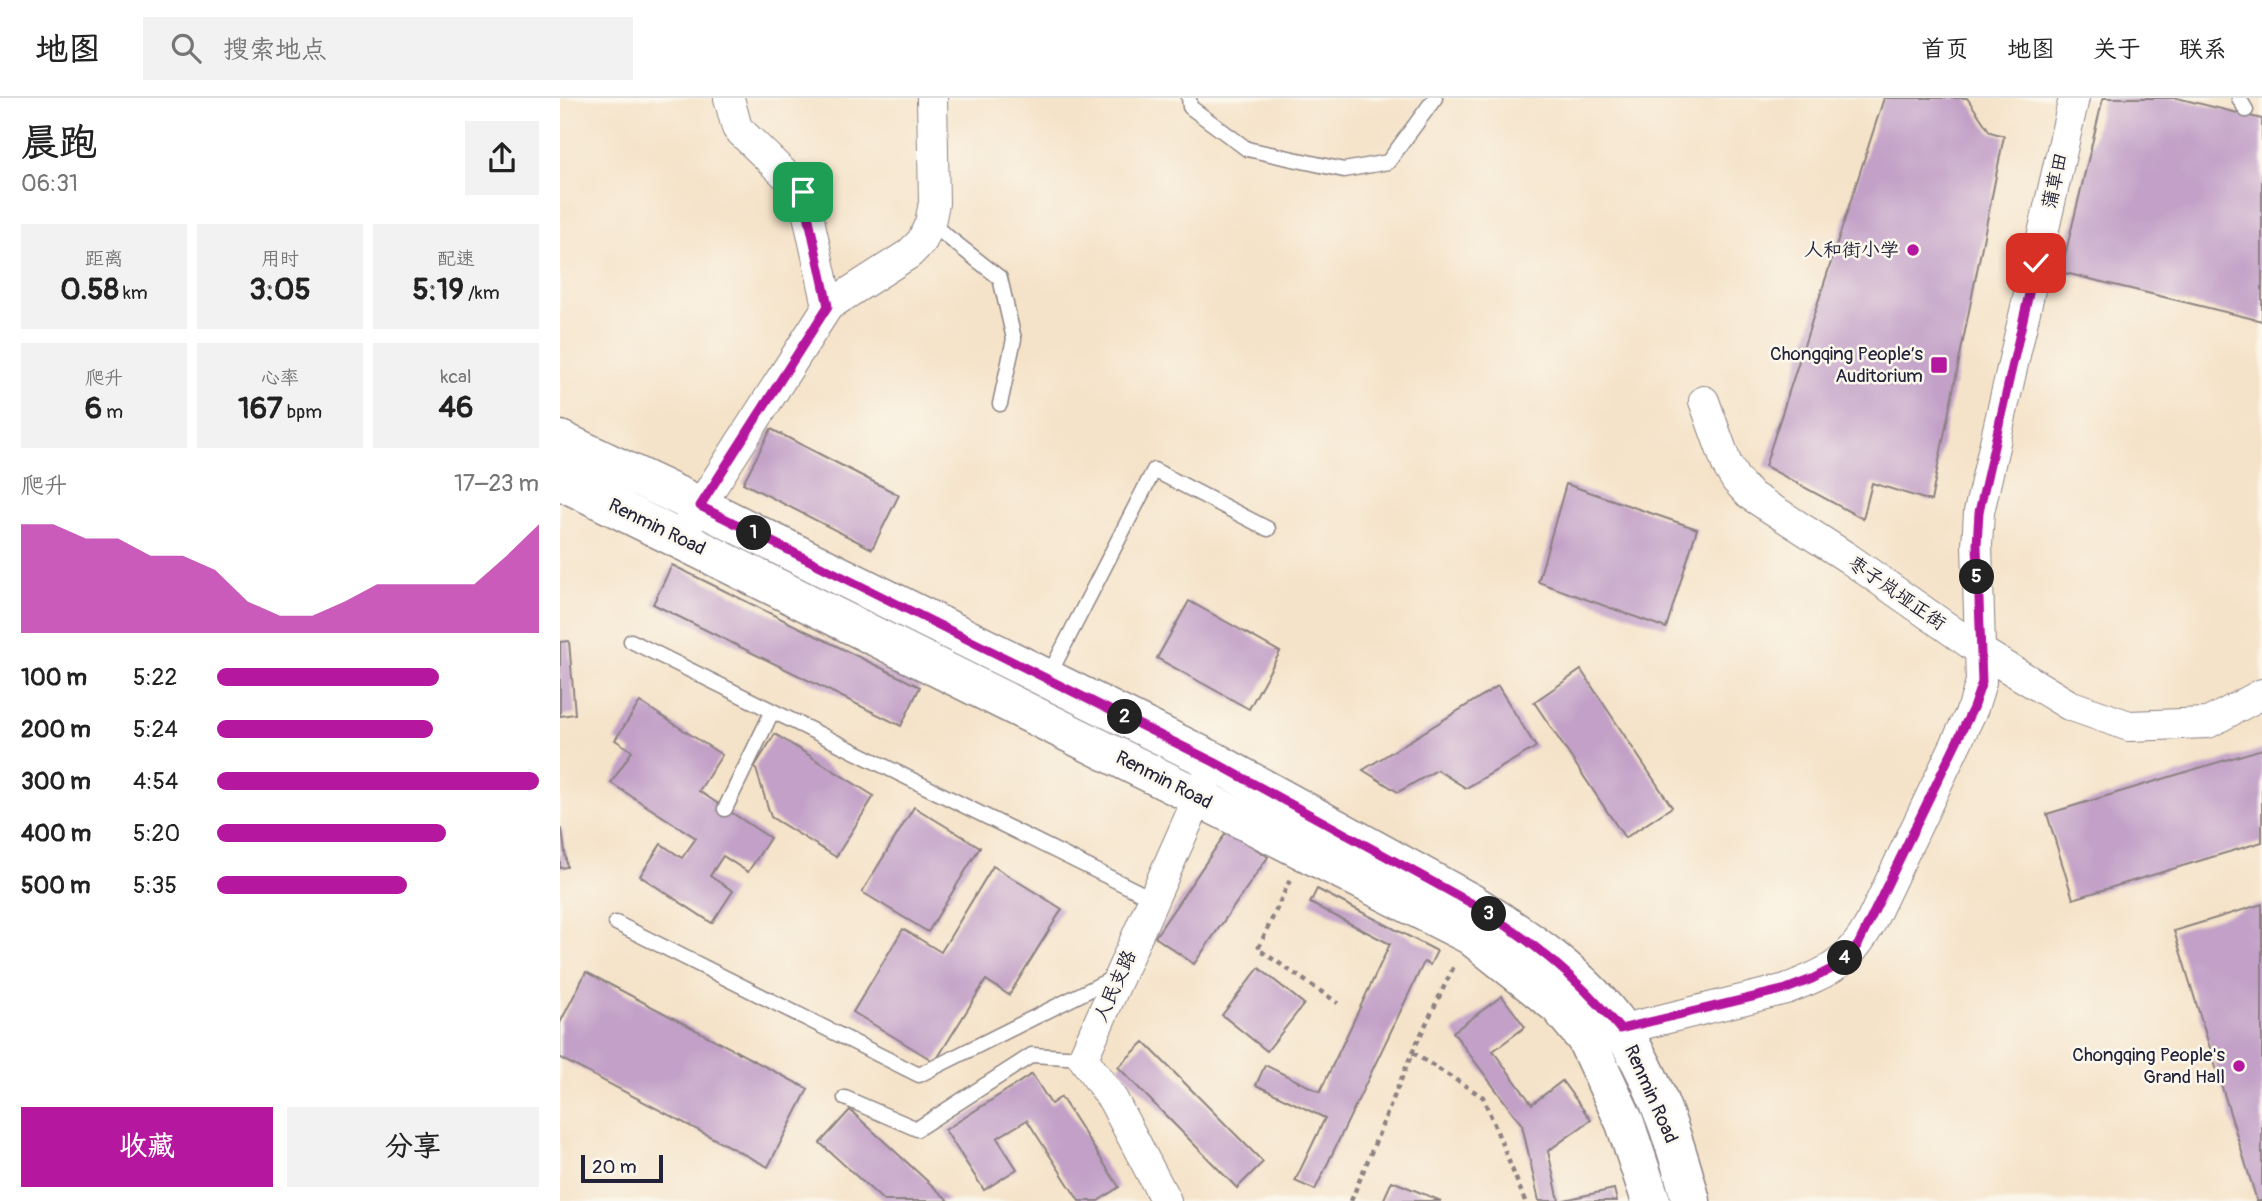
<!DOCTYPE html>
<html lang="zh">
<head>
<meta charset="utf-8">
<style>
  :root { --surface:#fff; --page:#f2f2f2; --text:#222; --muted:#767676; --line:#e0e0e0; --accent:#b5179e }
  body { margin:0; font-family:Pangolin,"LXGW WenKai TC",sans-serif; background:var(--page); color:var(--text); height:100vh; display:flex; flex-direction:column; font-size:26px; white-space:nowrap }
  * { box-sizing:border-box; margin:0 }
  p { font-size:23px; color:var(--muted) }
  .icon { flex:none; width:38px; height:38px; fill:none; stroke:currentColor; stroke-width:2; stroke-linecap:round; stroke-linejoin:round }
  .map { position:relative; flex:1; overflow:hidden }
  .details { display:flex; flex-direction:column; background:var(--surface); width:560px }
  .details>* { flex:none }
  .scale { position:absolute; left:21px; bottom:18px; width:82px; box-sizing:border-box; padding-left:7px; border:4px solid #22223b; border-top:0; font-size:19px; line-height:24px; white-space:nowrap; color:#22223b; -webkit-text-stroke:5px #fbf7ec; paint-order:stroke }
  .pin { position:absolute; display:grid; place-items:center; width:60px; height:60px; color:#fff; margin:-30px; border-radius:14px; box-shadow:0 4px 10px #0006 }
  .km { position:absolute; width:35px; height:35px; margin:-18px; border-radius:50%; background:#222; color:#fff; font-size:19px; line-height:35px; text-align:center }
  .round { display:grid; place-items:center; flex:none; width:74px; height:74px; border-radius:0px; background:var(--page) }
  .headline { display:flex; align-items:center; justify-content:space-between; height:119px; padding:0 21px }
  h1 { font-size:38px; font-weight:700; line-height:52px }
  .figures { display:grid; grid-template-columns:repeat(3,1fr); gap:10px; height:119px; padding:7px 21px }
  .figures div { display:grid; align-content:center; border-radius:0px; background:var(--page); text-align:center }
  .figures b { font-size:30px; font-weight:700 }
  .figures small { font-size:19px; font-weight:400 }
  .figures p { font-size:19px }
  .chart { height:196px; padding:14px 21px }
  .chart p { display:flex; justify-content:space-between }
  .chart svg { width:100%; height:126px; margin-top:7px; fill:var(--accent); opacity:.7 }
  .primary-button { display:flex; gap:14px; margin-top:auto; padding:14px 21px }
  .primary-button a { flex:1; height:80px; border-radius:0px; background:var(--accent); color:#fff; font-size:28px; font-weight:700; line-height:80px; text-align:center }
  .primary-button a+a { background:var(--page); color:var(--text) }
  ul { padding:0 21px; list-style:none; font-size:23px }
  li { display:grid; grid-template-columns:112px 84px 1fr; align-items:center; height:52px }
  li i { height:18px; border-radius:9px; background:var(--accent) }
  header { display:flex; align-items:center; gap:42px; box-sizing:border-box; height:98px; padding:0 35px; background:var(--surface); border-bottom:2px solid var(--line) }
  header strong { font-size:33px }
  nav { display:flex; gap:38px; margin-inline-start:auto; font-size:24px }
  .search { width:490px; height:63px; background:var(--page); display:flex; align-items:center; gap:18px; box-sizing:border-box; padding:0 24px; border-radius:0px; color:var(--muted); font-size:26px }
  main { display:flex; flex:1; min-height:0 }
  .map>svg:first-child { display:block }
  .building { fill:#c2a0c7 }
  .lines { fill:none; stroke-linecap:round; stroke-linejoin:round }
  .lane-casing { stroke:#8c8282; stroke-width:17 }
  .street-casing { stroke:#8c8282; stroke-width:32 }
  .secondary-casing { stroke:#8c8282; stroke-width:41 }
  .path { stroke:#8c8282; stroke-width:4.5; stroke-dasharray:5 5; stroke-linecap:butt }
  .lane { stroke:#fff; stroke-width:14 }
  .street { stroke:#fff; stroke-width:30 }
  .secondary { stroke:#fff; stroke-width:38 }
  .route-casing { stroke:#fff; stroke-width:14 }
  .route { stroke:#b5179e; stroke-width:9 }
  .poi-dot { fill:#b5179e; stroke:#fbf7ec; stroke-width:2.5 }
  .labels { text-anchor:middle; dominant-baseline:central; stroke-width:5; stroke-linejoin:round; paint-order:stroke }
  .street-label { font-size:19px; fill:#22223b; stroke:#fbf7ec }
  .poi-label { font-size:19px; fill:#22223b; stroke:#fbf7ec; text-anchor:end }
</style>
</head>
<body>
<header>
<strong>地图</strong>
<div class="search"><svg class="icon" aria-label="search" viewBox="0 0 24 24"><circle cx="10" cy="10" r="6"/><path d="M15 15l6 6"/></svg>搜索地点</div>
<nav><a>首页</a><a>地图</a><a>关于</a><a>联系</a></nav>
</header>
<main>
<section class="details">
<div class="headline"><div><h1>晨跑</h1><p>06:31</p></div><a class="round"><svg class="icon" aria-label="share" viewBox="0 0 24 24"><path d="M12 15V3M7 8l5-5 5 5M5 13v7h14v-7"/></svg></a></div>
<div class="figures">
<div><p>距离</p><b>0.58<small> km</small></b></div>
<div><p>用时</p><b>3:05</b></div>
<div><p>配速</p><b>5:19<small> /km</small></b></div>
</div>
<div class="figures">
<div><p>爬升</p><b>6<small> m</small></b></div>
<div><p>心率</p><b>167<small> bpm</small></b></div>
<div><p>kcal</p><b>46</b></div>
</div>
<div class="chart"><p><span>爬升</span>17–23 m</p>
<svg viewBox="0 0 160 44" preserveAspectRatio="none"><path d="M0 44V6L10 6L20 11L30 11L40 17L50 17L60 22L70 33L80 38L90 38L100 33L110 27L120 27L130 27L140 27L150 17L160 6V44z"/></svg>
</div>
<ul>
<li><b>100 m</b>5:22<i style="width:69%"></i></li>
<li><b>200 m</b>5:24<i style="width:67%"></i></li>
<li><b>300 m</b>4:54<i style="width:100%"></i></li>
<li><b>400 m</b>5:20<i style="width:71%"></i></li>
<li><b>500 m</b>5:35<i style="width:59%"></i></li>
</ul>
<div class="primary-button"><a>收藏</a><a>分享</a></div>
</section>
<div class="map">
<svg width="1702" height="1103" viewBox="0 0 1702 1103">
  <rect width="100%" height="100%" fill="#fbf7ec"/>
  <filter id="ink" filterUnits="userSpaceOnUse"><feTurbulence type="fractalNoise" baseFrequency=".0143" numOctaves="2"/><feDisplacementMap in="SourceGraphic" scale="14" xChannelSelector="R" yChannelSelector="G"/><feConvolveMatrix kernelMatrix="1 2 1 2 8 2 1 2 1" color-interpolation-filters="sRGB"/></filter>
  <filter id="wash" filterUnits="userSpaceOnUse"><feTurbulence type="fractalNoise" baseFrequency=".00686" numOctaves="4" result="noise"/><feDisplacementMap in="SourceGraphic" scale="28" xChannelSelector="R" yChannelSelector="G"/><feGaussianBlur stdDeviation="1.57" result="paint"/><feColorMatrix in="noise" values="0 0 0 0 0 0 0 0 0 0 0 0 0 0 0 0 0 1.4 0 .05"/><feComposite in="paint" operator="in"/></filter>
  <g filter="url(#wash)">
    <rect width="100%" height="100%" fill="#f5e3c9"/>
    <g id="blocks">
      <g class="building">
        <path d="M 1324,0 L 1407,0 L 1430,34 L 1444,38 L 1371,403 L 1312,385 L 1303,421 L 1205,368 Z"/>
        <path d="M 1543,0 L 1617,0 L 1702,21 L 1702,223 L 1501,174 Z"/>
        <path d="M 211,331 L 339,397 L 312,451 L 183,385 Z"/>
        <path d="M 1006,386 L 1137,431 L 1106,530 L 978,484 Z"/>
        <path d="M 112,467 L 360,589 L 341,628 L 93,506 Z"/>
        <path d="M 629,503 L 720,554 L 689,611 L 597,560 Z"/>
        <path d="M 9,543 L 15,616 L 0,618 L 0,544 Z"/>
        <path d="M 1021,572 L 1112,709 L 1065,740 L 974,604 Z"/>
        <path d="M 938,588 L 976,649 L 906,690 L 877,672 L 838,694 L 803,672 Z"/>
        <path d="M 80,604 L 162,657 L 139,693 L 210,740 L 188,774 L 163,758 L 150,778 L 173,793 L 152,825 L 80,778 L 101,746 L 122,760 L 136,740 L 51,685 L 72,653 L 55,642 Z"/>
        <path d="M 215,636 L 314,698 L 276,759 L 211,719 L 195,668 Z"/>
        <path d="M 1702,651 L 1702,744 L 1513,801 L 1487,716 Z"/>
        <path d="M 354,709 L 420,749 L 368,834 L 302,794 Z"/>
        <path d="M 2,731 L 7,769 L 0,770 L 0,732 Z"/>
        <path d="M 668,732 L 708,759 L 634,866 L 595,839 Z"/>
        <path d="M 433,768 L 502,811 L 449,897 L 426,882 L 375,964 L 293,914 L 343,831 L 381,854 Z"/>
        <path d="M 757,791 L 877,853 L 870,867 L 864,864 L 755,1092 L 735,1083 L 765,1020 L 696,987 L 705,967 L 760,994 L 830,846 L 750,805 Z"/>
        <path d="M 1702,806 L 1702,1103 L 1697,1103 L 1614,833 Z"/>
        <path d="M 699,870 L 744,906 L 707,953 L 662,917 Z"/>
        <path d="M 26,874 L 248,991 L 208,1069 L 0,960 L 0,925 Z"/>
        <path d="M 942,898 L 965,929 L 933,953 L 972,1006 L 1002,983 L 1031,1022 L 988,1053 L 999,1103 L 979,1103 L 962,1027 L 893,934 Z"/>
        <path d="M 584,944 L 703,1064 L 677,1090 L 558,969 Z"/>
        <path d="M 472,976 L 491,1006 L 501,999 L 559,1089 L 538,1103 L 519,1103 L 467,1022 L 437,1040 L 457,1071 L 424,1092 L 385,1032 Z"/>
        <path d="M 290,1012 L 389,1103 L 324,1103 L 260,1045 Z"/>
        <path d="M 832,1083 L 881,1103 L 823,1103 Z"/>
        <path d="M 1054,1091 L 1057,1103 L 1004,1103 L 1004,1102 Z"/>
      </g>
    </g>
  </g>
  <g filter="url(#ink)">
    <use href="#blocks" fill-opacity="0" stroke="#8c8282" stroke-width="2"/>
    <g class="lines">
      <defs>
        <g id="lane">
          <path d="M 629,0 L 630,9 L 687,51 L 784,72 L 828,64 L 875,0"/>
          <path d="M 1679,0 L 1686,12"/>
          <path d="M 370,125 L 440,180 L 454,241 L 440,306"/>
          <path d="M 71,543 L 593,801"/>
          <path d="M 488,579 L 594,372 L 708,431"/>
          <path d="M 165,711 L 212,614"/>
          <path d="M 56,825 L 359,977 L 555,879"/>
          <path d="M 285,1000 L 357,1031 L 472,957 L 523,960"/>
        </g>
        <g id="street">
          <path d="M 169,0 L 177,30 L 243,94 L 268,208"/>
          <path d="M 1144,303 L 1167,367 L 1176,382 L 1190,397 L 1288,460 L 1422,554 L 1509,607 L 1569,628 L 1648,625 L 1702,596"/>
          <path d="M 129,425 L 268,208 L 349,156 L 362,143 L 370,125 L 374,105 L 372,0"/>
          <path d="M 1043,936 L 1226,891 C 1267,875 1288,866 1310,826 L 1413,610 L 1421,584 L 1417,447 L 1419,414 L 1514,0"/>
          <path d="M 606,1103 L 553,1002 L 523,960 L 647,680"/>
        </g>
        <g id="secondary">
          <path d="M 0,342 L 140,408 L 655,664 L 913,806 C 967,840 1022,877 1060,930 C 1094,978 1116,1046 1131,1103"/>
          <path d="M 0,382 L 638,699 L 910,837 L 999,908 L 1026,941 L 1065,1025 L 1091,1103"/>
        </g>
      </defs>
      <use href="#lane" class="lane-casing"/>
      <use href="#street" class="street-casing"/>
      <use href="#secondary" class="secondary-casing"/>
      <g class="path">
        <path d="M 730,782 L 698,851 L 778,905"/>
        <path d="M 853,955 L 923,999 L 965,1103"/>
        <path d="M 791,1103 L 852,955 L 895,866"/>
      </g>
      <use href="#lane" class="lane"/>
      <use href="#street" class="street"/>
      <use href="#secondary" class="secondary"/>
    </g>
  </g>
  <g class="lines" filter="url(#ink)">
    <defs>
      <path id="route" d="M 243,94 L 268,208 L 140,408 L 654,664 L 913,806 C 972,843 1015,877 1060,931 L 1226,891 L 1252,881 L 1277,868 L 1298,847 L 1413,610 L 1422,584 L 1417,447 L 1419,414 L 1476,165"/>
    </defs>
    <use href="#route" class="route-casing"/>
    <use href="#route" class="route"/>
  </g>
  <g class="poi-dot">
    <circle cx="1353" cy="152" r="7"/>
    <rect x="1370" y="258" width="18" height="18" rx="3.5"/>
    <circle cx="1679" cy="968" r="7"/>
  </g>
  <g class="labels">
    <g class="street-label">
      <text transform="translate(1495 83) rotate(-77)">蒲草田</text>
      <text transform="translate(97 429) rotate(26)">Renmin Road</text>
      <text transform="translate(1337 495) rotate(35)">枣子岚垭正街</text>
      <text transform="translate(604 682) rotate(27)">Renmin Road</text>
      <text transform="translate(555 888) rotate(-66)">人民支路</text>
      <text transform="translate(1091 996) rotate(66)">Renmin Road</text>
    </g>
    <g class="poi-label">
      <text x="1339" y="152">人和街小学</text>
      <text x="1363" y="256">Chongqing People’s<tspan x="1363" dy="22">Auditorium</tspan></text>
      <text x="1665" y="957">Chongqing People's<tspan x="1665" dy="22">Grand Hall</tspan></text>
    </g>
  </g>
</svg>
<div class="scale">20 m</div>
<div class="pin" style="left:243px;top:94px;background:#1e9e55"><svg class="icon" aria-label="arrive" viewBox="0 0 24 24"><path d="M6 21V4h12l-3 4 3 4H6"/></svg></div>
<div class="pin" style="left:1476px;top:165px;background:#d93025"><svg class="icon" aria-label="check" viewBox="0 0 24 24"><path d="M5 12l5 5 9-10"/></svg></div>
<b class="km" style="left:194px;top:435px">1</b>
<b class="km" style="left:565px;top:619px">2</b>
<b class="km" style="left:929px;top:816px">3</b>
<b class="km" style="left:1285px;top:860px">4</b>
<b class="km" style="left:1417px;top:479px">5</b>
</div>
</main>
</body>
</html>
